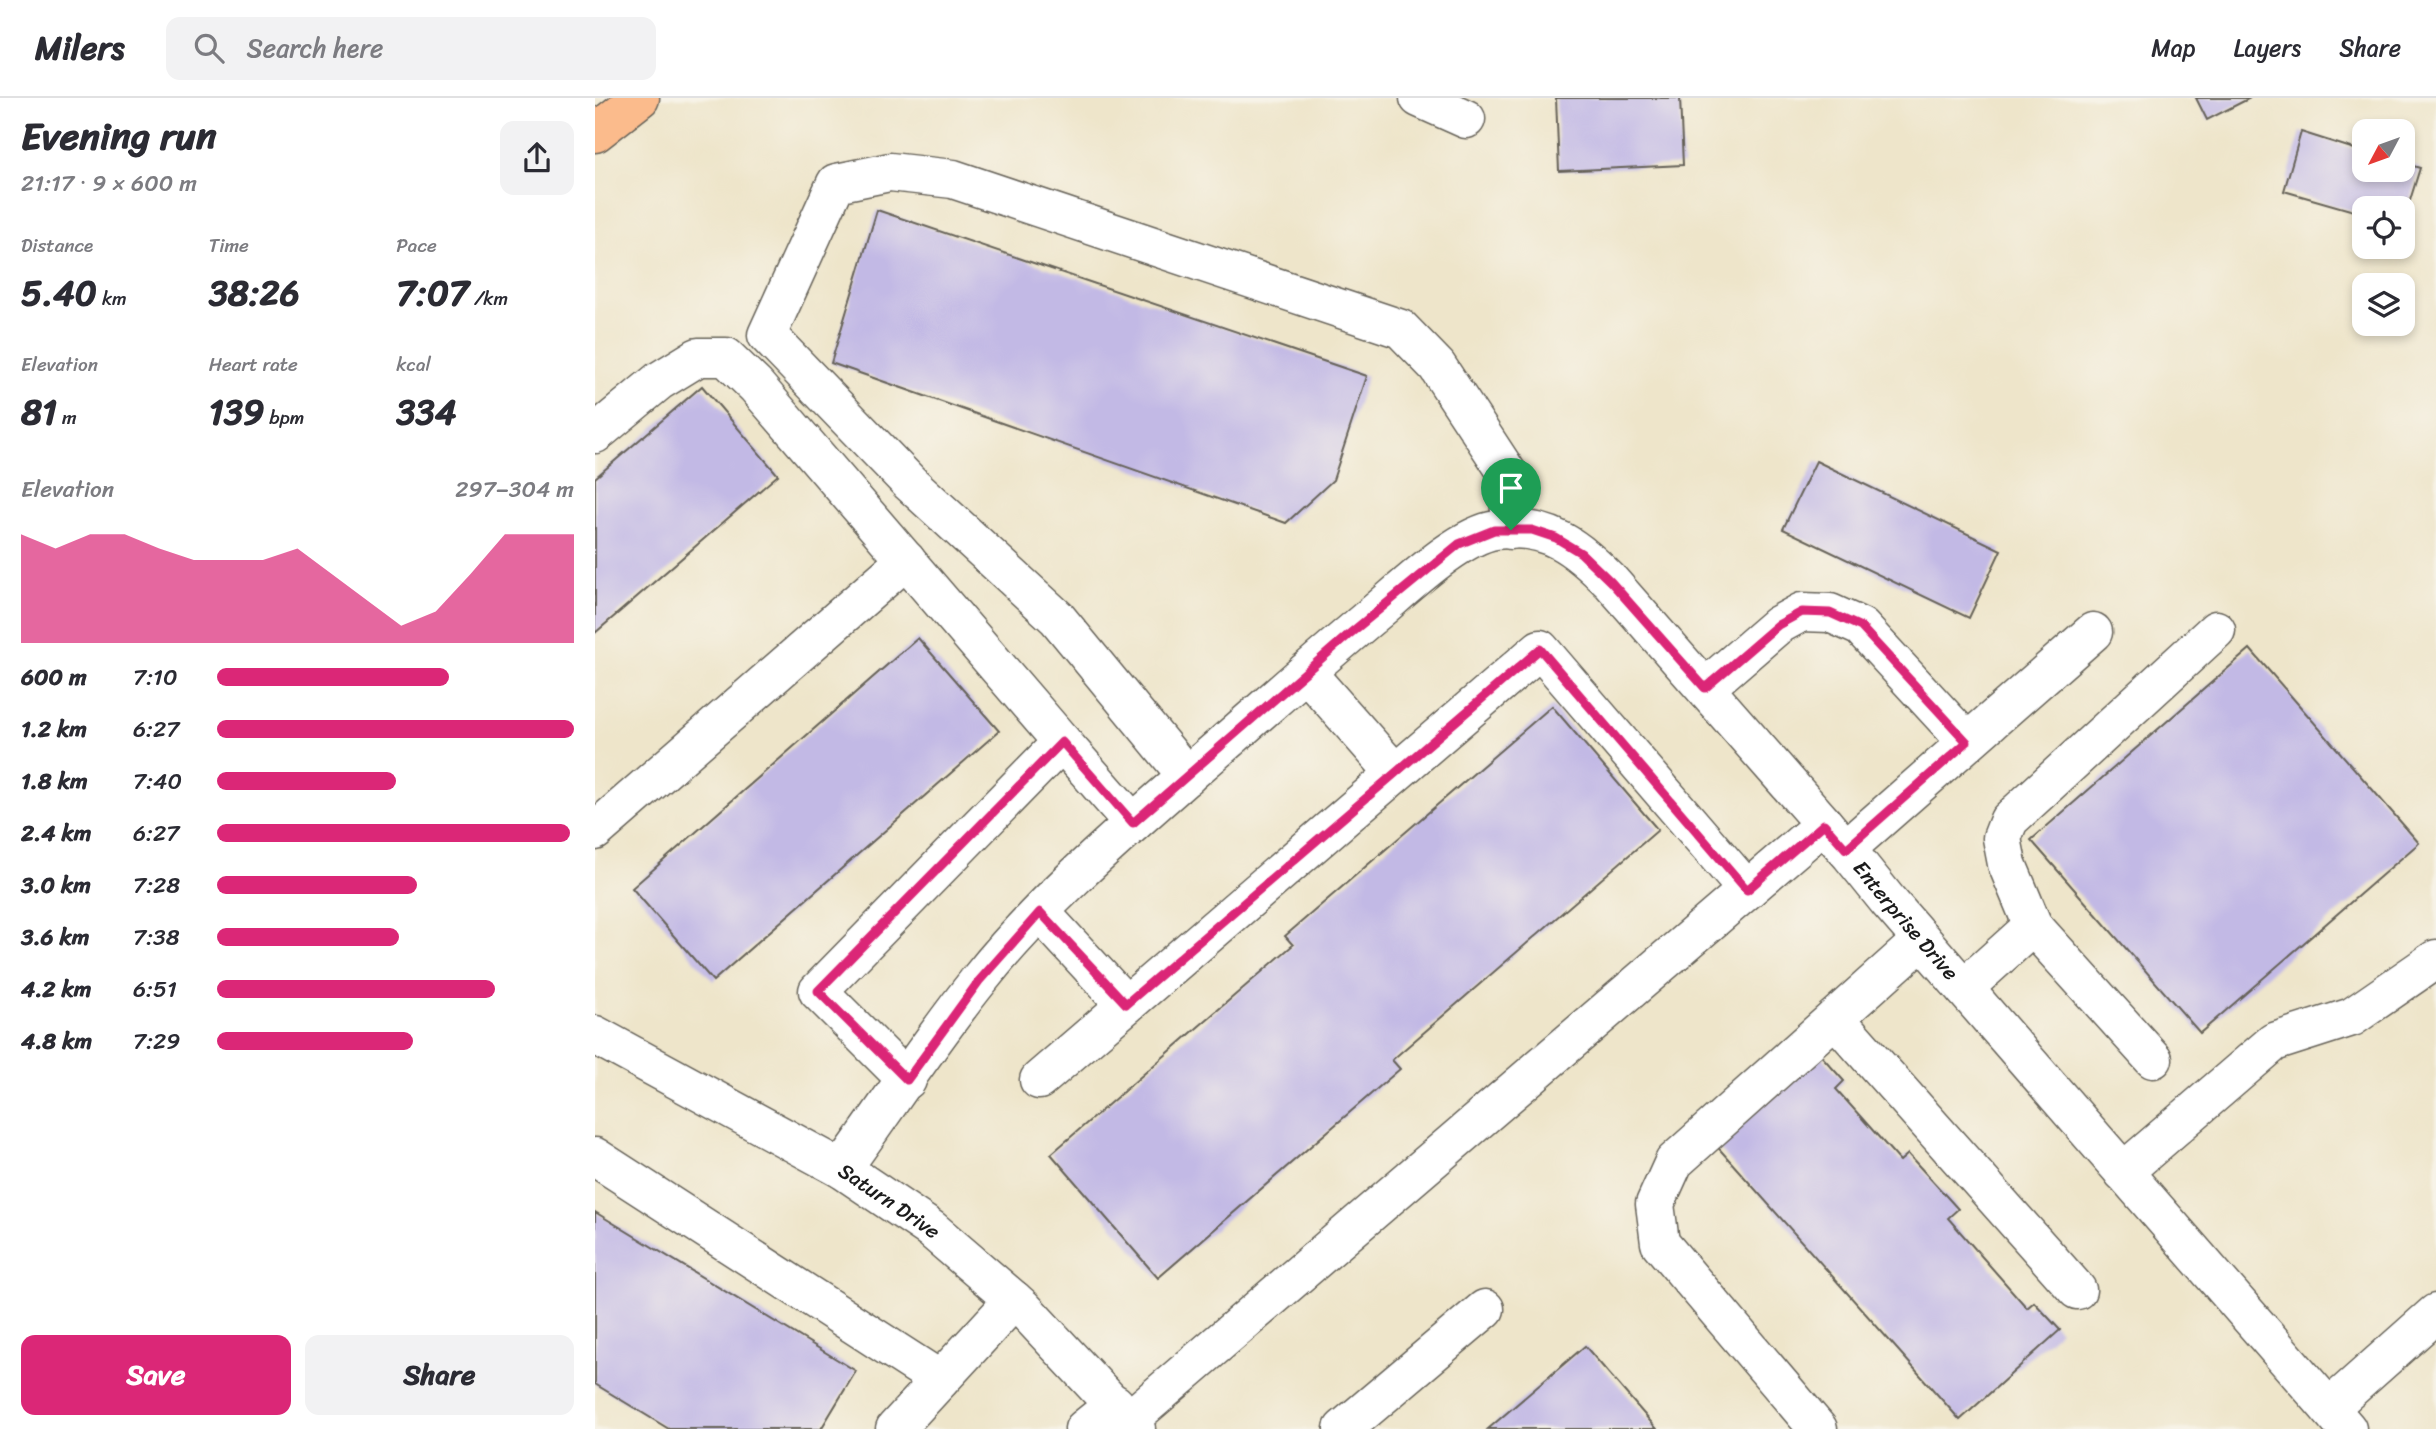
<!DOCTYPE html>
<html lang="en">
<head>
<meta charset="utf-8">
<style>
  :root { --surface:#fff; --page:#f2f2f3; --text:#2b2b33; --muted:#7c7c81; --line:#e1e1e2; --accent:#db2777 }
  body { margin:0; font-family:Sriracha,sans-serif; background:var(--page); color:var(--text); height:100vh; display:flex; flex-direction:column; font-size:26px; white-space:nowrap }
  * { box-sizing:border-box; margin:0 }
  p { font-size:23px; color:var(--muted) }
  .icon { flex:none; width:38px; height:38px; fill:none; stroke:currentColor; stroke-width:2; stroke-linecap:round; stroke-linejoin:round }
  .map { position:relative; flex:1; overflow:hidden }
  .panel { display:flex; flex-direction:column; background:var(--surface); width:595px }
  .panel>* { flex:none }
  .needle { width:46px; rotate:229deg }
  .fabs { position:absolute; left:1757px; top:21px; display:grid; gap:14px }
  .fabs a { display:grid; place-items:center; width:63px; height:63px; border-radius:14px; background:var(--surface); box-shadow:0 4px 10px #0003; font-size:35px }
  .pin { position:absolute; display:grid; place-items:center; width:60px; height:60px; color:#fff; margin:-72px -30px; border-radius:50% 50% 50% 0; rotate:-45deg; box-shadow:0 0 7px #0007 }
  .pin .icon { rotate:45deg }
  .round { display:grid; place-items:center; flex:none; width:74px; height:74px; border-radius:14px; background:var(--page) }
  .head { display:flex; align-items:center; justify-content:space-between; height:119px; padding:0 21px }
  h1 { font-size:38px; font-weight:700; line-height:52px }
  .figures { display:grid; grid-template-columns:repeat(3,1fr); gap:10px; height:119px; padding:7px 21px }
  .figures div { display:grid; align-content:center }
  .figures b { font-size:35px; font-weight:700 }
  .figures small { font-size:19px; font-weight:400 }
  .figures p { font-size:19px }
  .chart { height:196px; padding:14px 21px }
  .chart p { display:flex; justify-content:space-between }
  .chart svg { width:100%; height:126px; margin-top:7px; fill:var(--accent); opacity:.7 }
  .action { display:flex; gap:14px; margin-top:auto; padding:14px 21px }
  .action a { flex:1; height:80px; border-radius:14px; background:var(--accent); color:#fff; font-size:28px; font-weight:700; line-height:80px; text-align:center }
  .action a+a { background:var(--page); color:var(--text) }
  ul { padding:0 21px; list-style:none; font-size:23px }
  li { display:grid; grid-template-columns:112px 84px 1fr; align-items:center; height:52px }
  li i { height:18px; border-radius:9px; background:var(--accent) }
  header { display:flex; align-items:center; gap:42px; box-sizing:border-box; height:98px; padding:0 35px; background:var(--surface); border-bottom:2px solid var(--line) }
  header strong { font-size:33px }
  nav { display:flex; gap:38px; margin-inline-start:auto; font-size:24px }
  .search { width:490px; height:63px; background:var(--page); display:flex; align-items:center; gap:18px; box-sizing:border-box; padding:0 24px; border-radius:14px; color:var(--muted); font-size:26px }
  main { display:flex; flex:1; min-height:0 }
  .map>svg:first-child { display:block }
  .building { fill:#c2b9e5 }
  .lines { fill:none; stroke-linecap:round; stroke-linejoin:round }
  .minor-casing { stroke:#666259; stroke-width:41 }
  .major-casing { stroke:#666259; stroke-width:41 }
  .minor { stroke:#fff; stroke-width:38 }
  .major { stroke:#fbbb8c; stroke-width:38 }
  .route-casing { stroke:#fff; stroke-width:14 }
  .route { stroke:#db2777; stroke-width:9 }
  .labels { text-anchor:middle; dominant-baseline:central; stroke-width:5; stroke-linejoin:round; paint-order:stroke }
  .street-label { font-size:21px; fill:#1c1c1c; stroke:#f7f3e8 }
</style>
</head>
<body>
<header>
<strong>Milers</strong>
<div class="search"><svg class="icon" aria-label="search" viewBox="0 0 24 24"><circle cx="10" cy="10" r="6"/><path d="M15 15l6 6"/></svg>Search here</div>
<nav><a>Map</a><a>Layers</a><a>Share</a></nav>
</header>
<main>
<section class="panel">
<div class="head"><div><h1>Evening run</h1><p>21:17 · 9 × 600 m</p></div><a class="round"><svg class="icon" aria-label="share" viewBox="0 0 24 24"><path d="M12 15V3M7 8l5-5 5 5M5 13v7h14v-7"/></svg></a></div>
<div class="figures">
<div><p>Distance</p><b>5.40<small> km</small></b></div>
<div><p>Time</p><b>38:26</b></div>
<div><p>Pace</p><b>7:07<small> /km</small></b></div>
</div>
<div class="figures">
<div><p>Elevation</p><b>81<small> m</small></b></div>
<div><p>Heart rate</p><b>139<small> bpm</small></b></div>
<div><p>kcal</p><b>334</b></div>
</div>
<div class="chart"><p><span>Elevation</span>297–304 m</p>
<svg viewBox="0 0 160 44" preserveAspectRatio="none"><path d="M0 44V6L10 11L20 6L30 6L40 11L50 15L60 15L70 15L80 11L90 20L100 29L110 38L120 33L130 20L140 6L150 6L160 6V44z"/></svg>
</div>
<ul>
<li><b>600 m</b>7:10<i style="width:65%"></i></li>
<li><b>1.2 km</b>6:27<i style="width:100%"></i></li>
<li><b>1.8 km</b>7:40<i style="width:50%"></i></li>
<li><b>2.4 km</b>6:27<i style="width:99%"></i></li>
<li><b>3.0 km</b>7:28<i style="width:56%"></i></li>
<li><b>3.6 km</b>7:38<i style="width:51%"></i></li>
<li><b>4.2 km</b>6:51<i style="width:78%"></i></li>
<li><b>4.8 km</b>7:29<i style="width:55%"></i></li>
</ul>
<div class="action"><a>Save</a><a>Share</a></div>
</section>
<div class="map">
<svg width="1841" height="1331" viewBox="0 0 1841 1331">
  <rect width="100%" height="100%" fill="#f7f3e8"/>
  <filter id="ink" filterUnits="userSpaceOnUse"><feTurbulence type="fractalNoise" baseFrequency=".0143" numOctaves="2"/><feDisplacementMap in="SourceGraphic" scale="14" xChannelSelector="R" yChannelSelector="G"/><feConvolveMatrix kernelMatrix="1 2 1 2 8 2 1 2 1" color-interpolation-filters="sRGB"/></filter>
  <filter id="wash" filterUnits="userSpaceOnUse"><feTurbulence type="fractalNoise" baseFrequency=".00686" numOctaves="4" result="noise"/><feDisplacementMap in="SourceGraphic" scale="28" xChannelSelector="R" yChannelSelector="G"/><feGaussianBlur stdDeviation="1.57" result="paint"/><feColorMatrix in="noise" values="0 0 0 0 0 0 0 0 0 0 0 0 0 0 0 0 0 1.4 0 .05"/><feComposite in="paint" operator="in"/></filter>
  <g filter="url(#wash)">
    <rect width="100%" height="100%" fill="#eee5ca"/>
    <g id="blocks">
      <g class="building">
        <path d="M 961,0 L 1085,0 L 1088,67 L 964,73 Z"/>
        <path d="M 1601,0 L 1655,0 L 1612,22 Z"/>
        <path d="M 1706,34 L 1769,54 L 1769,72 L 1808,72 L 1808,65 L 1825,70 L 1808,125 L 1808,110 L 1769,110 L 1769,116 L 1689,93 Z"/>
        <path d="M 282,112 L 772,278 L 738,382 L 691,425 L 236,265 Z"/>
        <path d="M 107,288 L 183,377 L 0,535 L 0,380 Z"/>
        <path d="M 1221,363 L 1406,452 L 1374,520 L 1188,431 Z"/>
        <path d="M 323,540 L 404,633 L 118,883 L 37,790 Z"/>
        <path d="M 1655,551 L 1824,745 L 1605,935 L 1436,742 Z"/>
        <path d="M 957,608 L 1063,732 L 797,962 L 805,971 L 563,1180 L 456,1056 L 698,847 L 690,838 Z"/>
        <path d="M 1222,953 L 1249,983 L 1241,991 L 1305,1063 L 1313,1056 L 1363,1111 L 1353,1120 L 1432,1210 L 1439,1204 L 1465,1232 L 1365,1322 L 1119,1045 Z"/>
        <path d="M 0,1114 L 261,1273 L 226,1331 L 74,1331 L 0,1286 Z"/>
        <path d="M 990,1248 L 1062,1331 L 893,1331 Z"/>
      </g>
    </g>
  </g>
  <g filter="url(#ink)">
    <use href="#blocks" fill-opacity="0" stroke="#666259" stroke-width="2"/>
    <g class="lines">
      <defs>
        <g id="minor">
          <path d="M 824,0 L 871,21"/>
          <path d="M 0,336 L 64,283 L 103,259 L 131,259 L 161,288 L 467,644"/>
          <path d="M 711,574 L 800,675"/>
          <path d="M 1110,590 L 1183,527 L 1207,514 L 1235,515 L 1266,529 L 1372,644"/>
          <path d="M 592,678 L 462,520 L 315,385 L 172,237 L 241,85 L 295,74 L 358,81 L 806,231 L 842,268 L 913,376 L 916,432"/>
          <path d="M 0,733 L 311,462"/>
          <path d="M 1251,751 L 1498,534"/>
          <path d="M 445,814 L 531,907"/>
          <path d="M 1438,828 L 1412,766 L 1407,740 L 1414,722 L 1621,532"/>
          <path d="M 1369,890 L 1438,828 L 1558,961"/>
          <path d="M 1240,920 L 1482,1192"/>
          <path id="s1" d="M 0,937 L 247,1071 L 336,1131 L 428,1210 L 541,1331"/>
          <path d="M 312,982 L 223,893 L 467,644 L 538,725"/>
          <path d="M 444,982 L 945,551 L 1152,792"/>
          <path d="M 0,1059 L 345,1282"/>
          <path id="s2" d="M 247,1071 C 292,1009 335,943 384,882 C 445,805 521,740 595,675 C 657,622 717,567 780,515 C 809,491 864,437 901,432 C 953,425 982,450 1016,484 L 1256,757 L 1293,803 L 1752,1331"/>
          <path d="M 1528,1074 L 1679,944 L 1757,919 L 1841,861"/>
          <path d="M 1734,1310 L 1841,1215"/>
          <path d="M 534,1322 L 1229,726"/>
          <path d="M 300,1331 L 419,1202"/>
          <path d="M 489,1331 L 520,1306"/>
          <path d="M 748,1331 L 890,1211"/>
          <path d="M 1223,1331 L 1065,1145 L 1060,1106 L 1079,1064 L 1327,842"/>
        </g>
        <path id="major" d="M 0,35 L 45,0"/>
      </defs>
      <use href="#minor" class="minor-casing"/>
      <use href="#major" class="major-casing"/>
      <use href="#minor" class="minor"/>
      <use href="#major" class="major"/>
    </g>
  </g>
  <g class="lines" filter="url(#ink)">
    <defs>
      <path id="route" d="M 899,432 L 937,432 L 961,440 L 986,455 L 1016,484 L 1110,590 L 1183,527 L 1207,514 L 1235,515 L 1266,529 L 1372,644 L 1251,751 L 1229,726 L 1152,792 L 945,551 L 531,906 L 445,814 L 384,883 L 312,982 L 223,893 L 467,644 L 538,725 L 752,538 L 864,446 Z"/>
    </defs>
    <use href="#route" class="route-casing"/>
    <use href="#route" class="route"/>
  </g>
  <g class="labels">
    <g class="street-label">
      <text stroke="none"><textPath href="#s2" startOffset="1503">Enterprise Drive</textPath></text>
      <text stroke="none"><textPath href="#s1" startOffset="338">Saturn Drive</textPath></text>
    </g>
  </g>
</svg>
<div class="fabs">
<a><svg class="needle" viewBox="-14 -14 28 28"><path d="M0-13l5 13h-10z" fill="#e53935"/><path d="M0 13l5-13h-10z" fill="#7c7c81"/></svg></a>
<a><svg class="icon" aria-label="locate" viewBox="0 0 24 24"><circle cx="12" cy="12" r="6"/><path d="M12 2v4M12 18v4M2 12h4M18 12h4"/></svg></a>
<a><svg class="icon" aria-label="layers" viewBox="0 0 24 24"><path d="M12 4l9 5-9 5-9-5zM3 14l9 5 9-5"/></svg></a>
</div>
<div class="pin" style="left:916px;top:432px;background:#1e9e55"><svg class="icon" aria-label="arrive" viewBox="0 0 24 24"><path d="M6 21V4h12l-3 4 3 4H6"/></svg></div>
</div>
</main>
</body>
</html>
